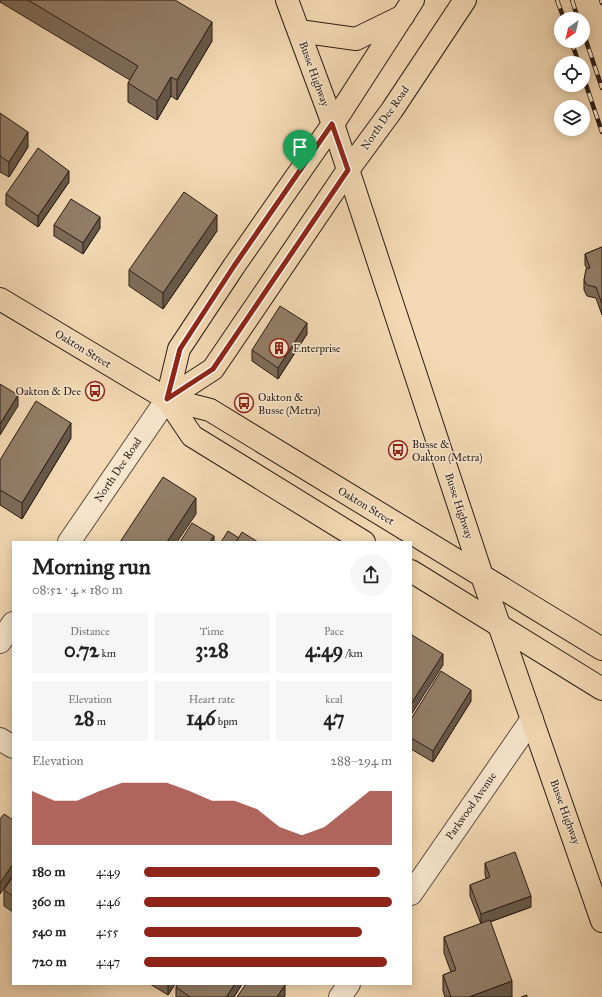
<!DOCTYPE html>
<html lang="en">
<head>
<meta charset="utf-8">
<style>
  :root { --surface:#fff; --page:#f6f6f6; --text:#222; --muted:#767676; --accent:#8f2418 }
  body { margin:0; font-family:"IM FELL Great Primer",serif; background:var(--page); color:var(--text); height:100vh; display:flex; flex-direction:column; font-size:15px; white-space:nowrap }
  * { box-sizing:border-box; margin:0 }
  p { font-size:13px; color:var(--muted) }
  .icon { flex:none; width:22px; height:22px; fill:none; stroke:currentColor; stroke-width:2; stroke-linecap:round; stroke-linejoin:round }
  .map { position:relative; flex:1; overflow:hidden }
  .drawer { position:absolute; left:12px; top:541px; width:400px; height:444px; display:flex; flex-direction:column; background:var(--surface); border-radius:0px; box-shadow:0 2px 10px #0003 }
  .drawer>* { flex:none }
  .needle { width:26px; rotate:214deg }
  .fabs { position:absolute; left:554px; top:12px; display:grid; gap:8px }
  .fabs a { display:grid; place-items:center; width:36px; height:36px; border-radius:50%; background:var(--surface); box-shadow:0 2px 10px #0003; font-size:20px }
  .pin { position:absolute; display:grid; place-items:center; width:34px; height:34px; color:#fff; margin:-41px -17px; border-radius:50% 50% 50% 0; rotate:-45deg; box-shadow:0 0 4px #0007 }
  .pin .icon { rotate:45deg }
  .round { display:grid; place-items:center; flex:none; width:42px; height:42px; border-radius:21px; background:var(--page) }
  .headline { display:flex; align-items:center; justify-content:space-between; height:68px; padding:0 20px }
  h1 { font-size:22px; font-weight:700; line-height:30px }
  .stats { display:grid; grid-template-columns:repeat(3,1fr); gap:6px; height:68px; padding:4px 20px }
  .stats div { display:grid; align-content:center; border-radius:0px; background:var(--page); text-align:center }
  .stats b { font-size:20px; font-weight:700 }
  .stats small { font-size:11px; font-weight:400 }
  .stats p { font-size:11px }
  .chart { height:112px; padding:8px 20px }
  .chart p { display:flex; justify-content:space-between }
  .chart svg { width:100%; height:72px; margin-top:4px; fill:var(--accent); opacity:.7 }
  ul { padding:0 20px; list-style:none; font-size:13px }
  li { display:grid; grid-template-columns:64px 48px 1fr; align-items:center; height:30px }
  li i { height:10px; border-radius:5px; background:var(--accent) }
  .map>svg:first-child { display:block }
  .lines { fill:none; stroke-linecap:round; stroke-linejoin:round }
  .minor-casing { stroke:#5c4b3d; stroke-width:24 }
  .major-casing { stroke:#2a1c16; stroke-width:24 }
  .minor { stroke:#f7e6ce; stroke-width:22 }
  .major { stroke:#f3d9b3; stroke-width:22 }
  .rail-casing { stroke:#2a1c16; stroke-width:4.5 }
  .rail { stroke:#f7e6ce; stroke-width:3; stroke-dasharray:9; stroke-linecap:butt }
  .wall { fill:#7e6c59; stroke:#2a1c16 }
  .shaded-wall { fill:#675849; stroke:#2a1c16 }
  .building { fill:#937e68; stroke:#2a1c16 }
  .route-casing { stroke:#fff; stroke-width:8 }
  .route { stroke:#8f2418; stroke-width:5 }
  .labels { text-anchor:middle; dominant-baseline:central; stroke-width:3; stroke-linejoin:round; paint-order:stroke }
  .street-label { font-size:11px; fill:#2a1c16; stroke:#f7e6ce }
  .poi-label { font-size:11px; fill:#2a1c16; stroke:#f7e6ce; text-anchor:start }
</style>
</head>
<body>
<div class="map">
<svg width="602" height="997" viewBox="0 0 602 997">
  <rect width="100%" height="100%" fill="#f3d9b3"/>
  <filter id="stains"><feTurbulence type="fractalNoise" baseFrequency=".005" numOctaves="4"/><feColorMatrix values="0 0 0 0 .2 0 0 0 0 .09 0 0 0 0 .02 0 0 0 .5 -.17"/></filter>
  <radialGradient id="worn" r=".72"><stop offset=".6" stop-color="#630" stop-opacity="0"/><stop offset="1" stop-color="#630" stop-opacity=".3"/></radialGradient>
  <g class="lines">
    <defs>
      <g id="minor">
        <path d="M 69,542 L 167,399"/>
        <path d="M 0,642 L 13,623"/>
        <path d="M 0,739 L 13,747"/>
        <path d="M 411,894 L 532,719"/>
        <path d="M 340,997 L 349,984"/>
      </g>
      <g id="major">
        <path d="M 287,0 L 333,124 L 482,576 L 602,921"/>
        <path d="M 299,31 L 356,39 L 403,16"/>
        <path d="M 0,299 L 167,399 L 210,410 L 602,649"/>
        <path d="M 167,399 L 213,369 L 348,170 L 392,110 L 465,0"/>
        <path d="M 167,399 L 179,349 L 234,266 L 333,124 L 413,0"/>
        <path d="M 167,399 L 192,436 L 364,542"/>
        <path d="M 411,571 L 602,689"/>
      </g>
    </defs>
    <use href="#minor" class="minor-casing"/>
    <use href="#major" class="major-casing"/>
    <use href="#minor" class="minor"/>
    <use href="#major" class="major"/>
    <defs>
      <g id="rail">
        <path d="M 557,0 L 564,19"/>
        <path d="M 572,0 L 578,19"/>
        <path d="M 601,0 L 602,3"/>
        <path d="M 583,32 L 602,88"/>
        <path d="M 571,41 L 579,63"/>
        <path d="M 583,76 L 602,132"/>
      </g>
    </defs>
    <use href="#rail" class="rail-casing"/>
    <use href="#rail" class="rail"/>
  </g>
  <g class="wall">
    <path d="M 0,0 L 175,0 L 212,41 L 177,100 L 171,96 L 157,120 L 128,102 L 128,83 L 130,80 L 0,2 Z"/>
    <path d="M 0,113 L 28,147 L 9,177 L 0,172 Z"/>
    <path d="M 69,182 L 38,227 L 6,205 L 6,194 Z"/>
    <path d="M 54,225 L 100,228 L 83,254 L 54,236 Z"/>
    <path d="M 217,231 L 163,309 L 129,286 L 129,270 Z"/>
    <path d="M 602,247 L 602,315 L 596,298 L 587,296 L 584,290 L 584,280 L 587,269 L 585,265 L 585,254 Z"/>
    <path d="M 307,334 L 278,379 L 252,361 L 252,350 Z"/>
    <path d="M 71,438 L 22,519 L 0,505 L 0,460 Z"/>
    <path d="M 471,701 L 433,762 L 411,749 L 411,719 Z"/>
    <path d="M 485,863 L 531,907 L 490,922 L 512,997 L 445,997 L 443,991 L 443,975 L 451,972 L 444,953 L 444,937 L 481,924 L 470,896 L 470,885 L 486,879 L 485,874 Z"/>
    <path d="M 13,876 L 13,912 L 4,906 L 4,890 Z"/>
    <path d="M 150,984 L 175,984 L 168,995 Z"/>
    <path d="M 178,984 L 242,984 L 234,997 L 176,997 L 176,987 Z"/>
  </g>
  <g class="shaded-wall">
    <path d="M 212,22 L 212,41 L 177,100 L 177,80 Z"/>
    <path d="M 171,77 L 171,96 L 157,120 L 157,101 Z"/>
    <path d="M 28,132 L 28,147 L 9,177 L 9,162 Z"/>
    <path d="M 69,171 L 69,182 L 38,227 L 38,216 Z"/>
    <path d="M 217,215 L 217,231 L 163,309 L 163,293 Z"/>
    <path d="M 100,217 L 100,228 L 83,254 L 83,243 Z"/>
    <path d="M 307,323 L 307,334 L 278,379 L 278,368 Z"/>
    <path d="M 18,395 L 18,406 L 0,435 L 0,424 Z"/>
    <path d="M 71,423 L 71,438 L 22,519 L 22,503 Z"/>
    <path d="M 196,498 L 196,514 L 177,542 L 167,542 Z"/>
    <path d="M 214,536 L 214,542 L 210,542 Z"/>
    <path d="M 443,654 L 443,665 L 411,715 L 411,704 Z"/>
    <path d="M 471,690 L 471,701 L 433,762 L 433,751 Z"/>
    <path d="M 13,864 L 13,875 L 0,894 L 0,883 Z"/>
    <path d="M 531,896 L 531,907 L 481,925 L 481,914 Z"/>
    <path d="M 512,981 L 512,997 L 469,997 Z"/>
    <path d="M 168,984 L 175,984 L 168,995 Z"/>
    <path d="M 235,984 L 242,984 L 234,997 L 226,997 Z"/>
    <path d="M 285,985 L 285,996 L 284,997 L 277,997 Z"/>
  </g>
  <g class="building">
    <path d="M 28,0 L 175,0 L 212,22 L 177,80 L 171,77 L 157,101 L 128,83 L 138,66 Z"/>
    <path d="M 0,113 L 28,132 L 9,162 L 0,156 Z"/>
    <path d="M 38,148 L 69,171 L 38,216 L 6,194 Z"/>
    <path d="M 184,192 L 217,215 L 163,293 L 129,270 Z"/>
    <path d="M 71,199 L 100,217 L 83,243 L 54,225 Z"/>
    <path d="M 602,247 L 602,304 L 596,287 L 587,285 L 584,280 L 586,269 L 590,268 L 585,254 Z"/>
    <path d="M 280,306 L 307,323 L 278,368 L 252,350 Z"/>
    <path d="M 0,384 L 18,395 L 0,424 Z"/>
    <path d="M 36,401 L 71,423 L 22,503 L 0,490 L 0,460 Z"/>
    <path d="M 163,477 L 196,498 L 167,542 L 120,542 Z"/>
    <path d="M 192,523 L 214,536 L 210,542 L 180,542 Z"/>
    <path d="M 228,531 L 239,538 L 236,542 L 221,542 Z"/>
    <path d="M 242,532 L 258,542 L 236,542 Z"/>
    <path d="M 412,635 L 443,654 L 411,704 L 411,636 Z"/>
    <path d="M 441,671 L 471,690 L 433,751 L 411,738 L 411,719 Z"/>
    <path d="M 4,814 L 13,820 L 13,864 L 0,883 L 0,819 Z"/>
    <path d="M 515,852 L 531,896 L 481,914 L 470,885 L 490,877 L 485,863 Z"/>
    <path d="M 13,876 L 13,896 L 4,890 Z"/>
    <path d="M 490,920 L 512,981 L 469,997 L 451,997 L 443,975 L 456,970 L 444,937 Z"/>
    <path d="M 178,984 L 235,984 L 226,997 L 190,997 L 176,987 Z"/>
    <path d="M 246,984 L 282,984 L 285,985 L 277,997 L 237,997 Z"/>
    <path d="M 527,995 L 527,997 L 521,997 Z"/>
  </g>
  <g class="lines">
    <defs>
      <path id="route" d="M 332,124 L 348,170 L 213,369 L 167,399 L 180,349 L 234,266 Z"/>
    </defs>
    <use href="#route" class="route-casing"/>
    <use href="#route" class="route"/>
  </g>
  <defs>
    <symbol id="building-ring" viewBox="-11 -11 22 22"><circle r="9.5" fill="#f7e6ce" stroke="#8f2418" stroke-width="1.5"/><path d="M-4-6H4V6H1V3H-1V6H-4ZM-2.5-4.3h1.7v1.8h-1.7ZM.8-4.3h1.7v1.8H.8ZM-2.5-1h1.7V.8h-1.7ZM.8-1h1.7V.8H.8Z" fill="#8f2418"/></symbol>
    <symbol id="bus-ring" viewBox="-11 -11 22 22"><circle r="9.5" fill="#f7e6ce" stroke="#8f2418" stroke-width="1.5"/><path d="M-5-6H5V4H4V6H2V4H-2V6H-4V4H-5ZM-3.5-4V0h7V-4ZM-3.5 1.2v1.5H-2V1.2ZM2 1.2v1.5H3.5V1.2Z" fill="#8f2418"/></symbol>
  </defs>
  <g fill-rule="evenodd">
    <use href="#building-ring" x="268" y="337" width="22" height="22"/>
    <use href="#bus-ring" x="84" y="380" width="22" height="22"/>
    <use href="#bus-ring" x="233" y="392" width="22" height="22"/>
    <use href="#bus-ring" x="387" y="439" width="22" height="22"/>
  </g>
  <g class="labels">
    <g class="street-label">
      <text transform="translate(314 74) rotate(70)">Busse Highway</text>
      <text transform="translate(385 118) rotate(-55)">North Dee Road</text>
      <text transform="translate(83 349) rotate(31)">Oakton Street</text>
      <text transform="translate(118 470) rotate(-56)">North Dee Road</text>
      <text transform="translate(366 506) rotate(31)">Oakton Street</text>
      <text transform="translate(459 506) rotate(72)">Busse Highway</text>
      <text transform="translate(471 806) rotate(-55)">Parkwood Avenue</text>
      <text transform="translate(565 812) rotate(70)">Busse Highway</text>
    </g>
    <g class="poi-label">
      <text x="293" y="348">Enterprise</text>
      <text x="81" y="391" text-anchor="end">Oakton &amp; Dee</text>
      <text x="258" y="397">Oakton &amp;<tspan x="258" dy="13">Busse (Metra)</tspan></text>
      <text x="412" y="444">Busse &amp;<tspan x="412" dy="13">Oakton (Metra)</tspan></text>
    </g>
  </g>
  <rect width="100%" height="100%" filter="url(#stains)"/>
  <rect width="100%" height="100%" fill="url(#worn)"/>
</svg>
<div class="fabs">
<a><svg class="needle" viewBox="-14 -14 28 28"><path d="M0-13l5 13h-10z" fill="#e53935"/><path d="M0 13l5-13h-10z" fill="#767676"/></svg></a>
<a><svg class="icon" aria-label="locate" viewBox="0 0 24 24"><circle cx="12" cy="12" r="6"/><path d="M12 2v4M12 18v4M2 12h4M18 12h4"/></svg></a>
<a><svg class="icon" aria-label="layers" viewBox="0 0 24 24"><path d="M12 4l9 5-9 5-9-5zM3 14l9 5 9-5"/></svg></a>
</div>
<div class="pin" style="left:300px;top:171px;background:#1e9e55"><svg class="icon" aria-label="arrive" viewBox="0 0 24 24"><path d="M6 21V4h12l-3 4 3 4H6"/></svg></div>
<section class="drawer">
<div class="headline"><div><h1>Morning run</h1><p>08:52 · 4 × 180 m</p></div><a class="round"><svg class="icon" aria-label="share" viewBox="0 0 24 24"><path d="M12 15V3M7 8l5-5 5 5M5 13v7h14v-7"/></svg></a></div>
<div class="stats">
<div><p>Distance</p><b>0.72<small> km</small></b></div>
<div><p>Time</p><b>3:28</b></div>
<div><p>Pace</p><b>4:49<small> /km</small></b></div>
</div>
<div class="stats">
<div><p>Elevation</p><b>28<small> m</small></b></div>
<div><p>Heart rate</p><b>146<small> bpm</small></b></div>
<div><p>kcal</p><b>47</b></div>
</div>
<div class="chart"><p><span>Elevation</span>288–294 m</p>
<svg viewBox="0 0 160 44" preserveAspectRatio="none"><path d="M0 44V11L10 17L20 17L30 11L40 6L50 6L60 6L70 11L80 17L90 17L100 22L110 33L120 38L130 33L140 22L150 11L160 11V44z"/></svg>
</div>
<ul>
<li><b>180 m</b>4:49<i style="width:95%"></i></li>
<li><b>360 m</b>4:46<i style="width:100%"></i></li>
<li><b>540 m</b>4:55<i style="width:88%"></i></li>
<li><b>720 m</b>4:47<i style="width:98%"></i></li>
</ul>
</section>
</div>
</body>
</html>
